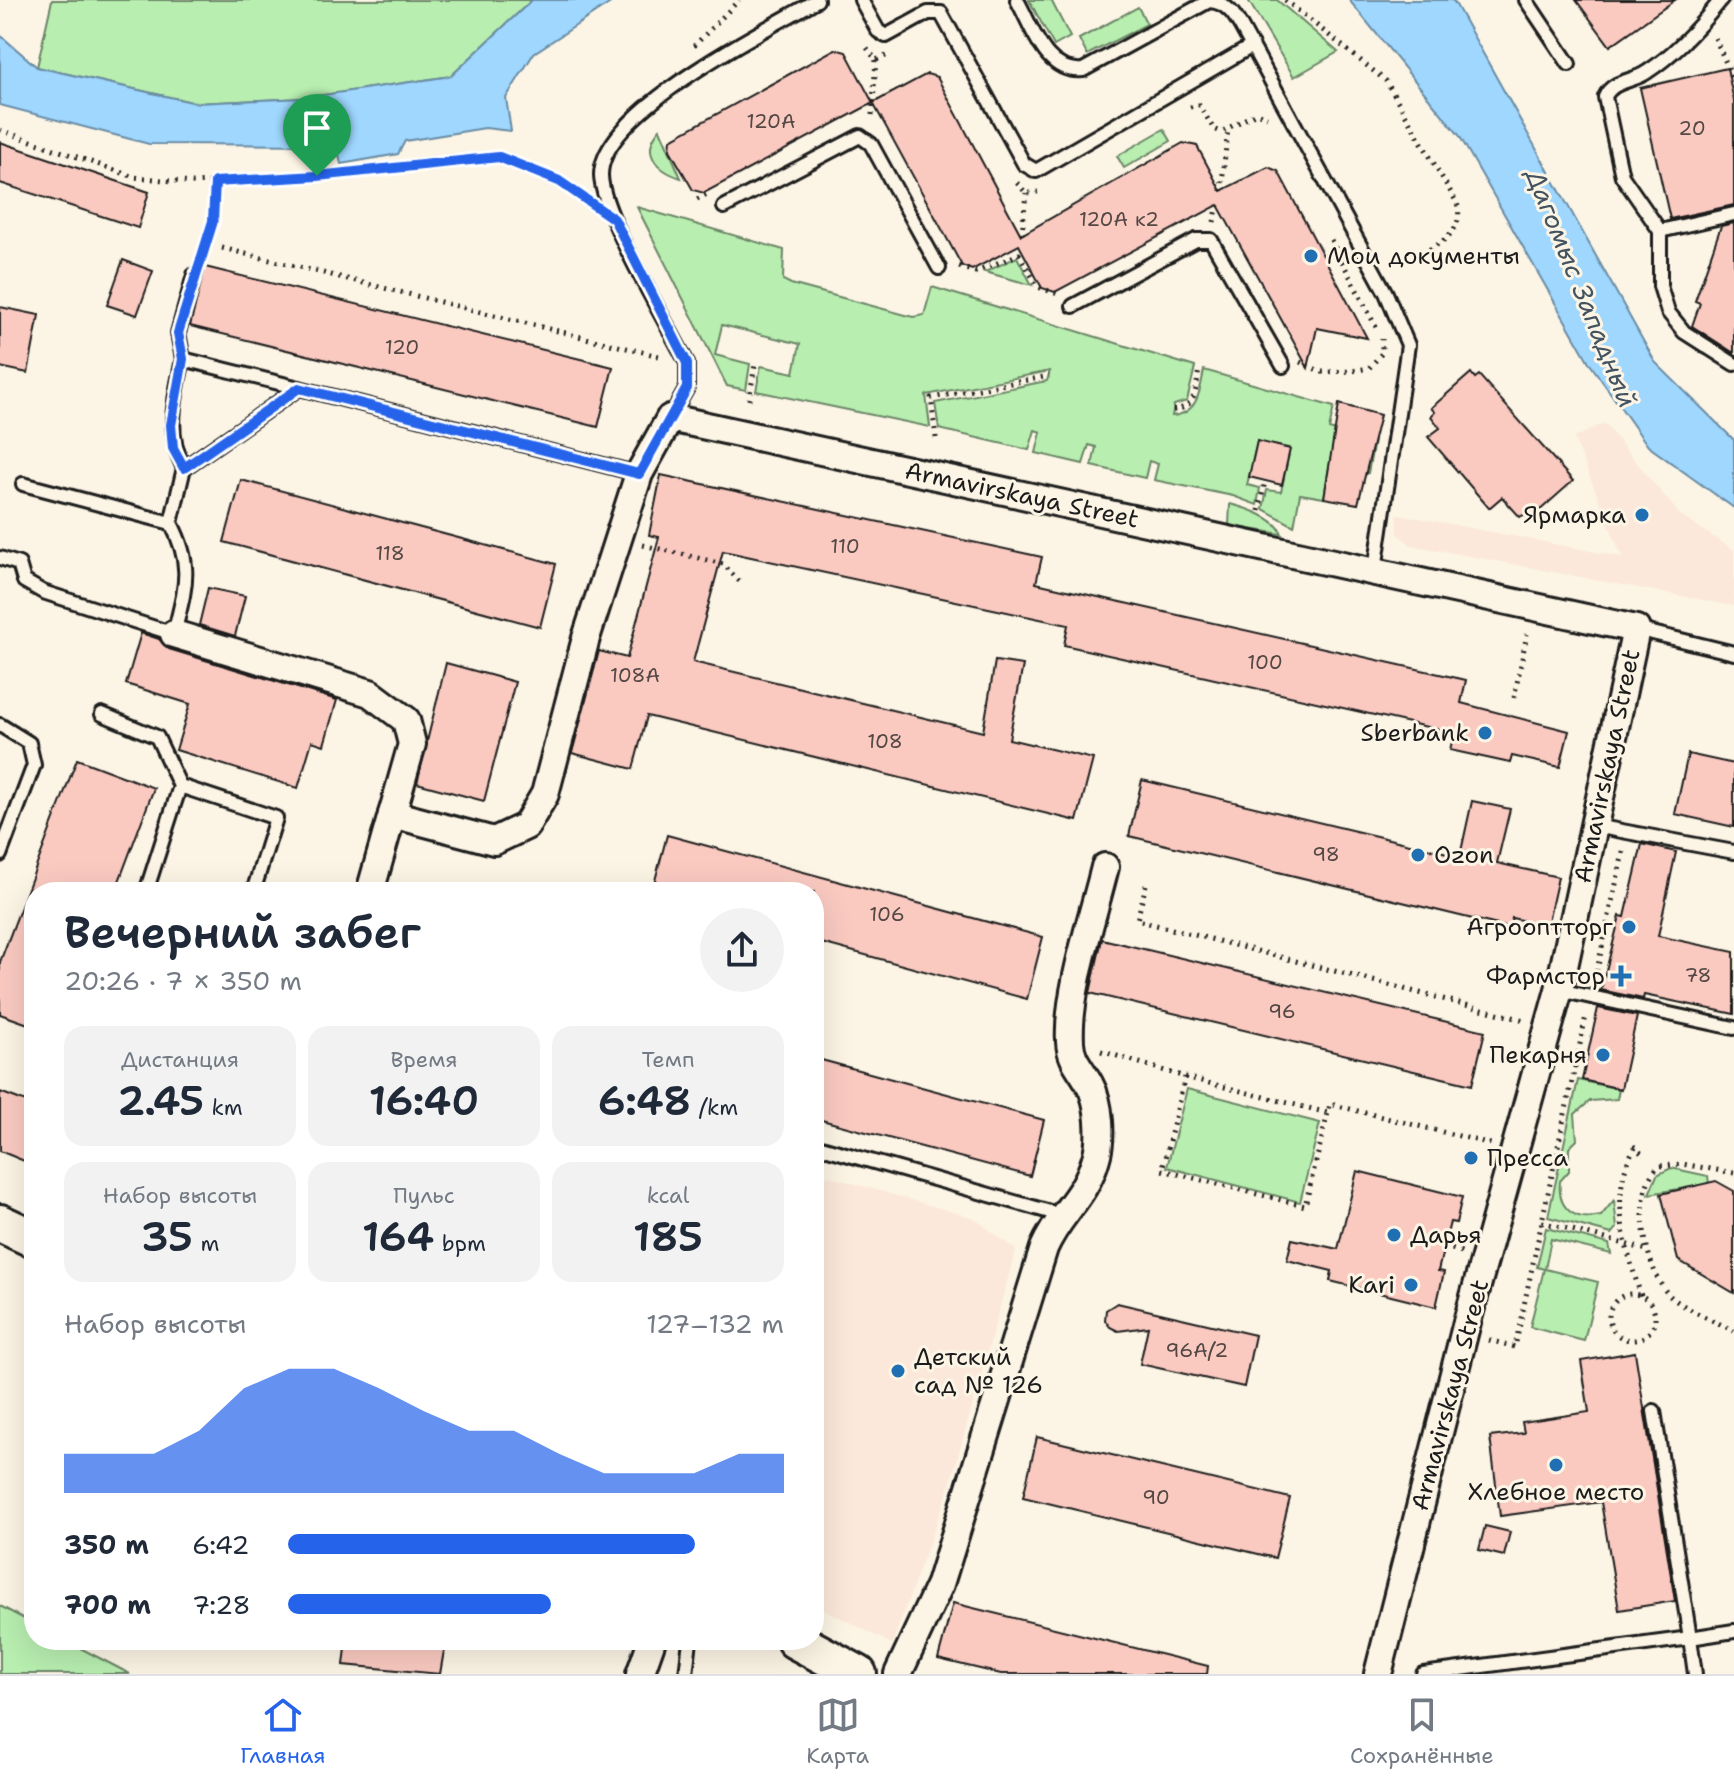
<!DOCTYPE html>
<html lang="ru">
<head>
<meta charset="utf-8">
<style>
  :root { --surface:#fff; --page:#f2f2f3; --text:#1f2937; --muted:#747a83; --line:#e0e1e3; --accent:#2563eb }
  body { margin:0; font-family:"Shantell Sans",sans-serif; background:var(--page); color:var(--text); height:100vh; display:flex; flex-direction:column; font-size:30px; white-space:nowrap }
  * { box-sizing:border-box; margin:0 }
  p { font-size:26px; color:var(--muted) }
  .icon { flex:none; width:44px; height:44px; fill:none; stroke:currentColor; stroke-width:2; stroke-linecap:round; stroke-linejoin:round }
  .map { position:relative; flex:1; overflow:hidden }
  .drawer { position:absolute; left:24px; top:882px; width:800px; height:768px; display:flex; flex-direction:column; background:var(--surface); border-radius:32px; box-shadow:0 8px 32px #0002 }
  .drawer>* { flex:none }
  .pin { position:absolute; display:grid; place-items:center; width:68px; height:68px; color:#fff; margin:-82px -34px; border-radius:50% 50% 50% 0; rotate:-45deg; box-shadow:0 0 8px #0007 }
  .pin .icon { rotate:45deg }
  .round { display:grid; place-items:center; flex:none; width:84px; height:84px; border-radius:42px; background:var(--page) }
  .overview { display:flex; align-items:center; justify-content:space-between; height:136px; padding:0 40px }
  h1 { font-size:44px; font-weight:600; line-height:60px }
  .stats { display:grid; grid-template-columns:repeat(3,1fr); gap:12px; height:136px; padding:8px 40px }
  .stats div { display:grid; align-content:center; border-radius:20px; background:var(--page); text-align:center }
  .stats b { font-size:40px; font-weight:600 }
  .stats small { font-size:22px; font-weight:400 }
  .stats p { font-size:22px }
  .chart { height:224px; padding:16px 40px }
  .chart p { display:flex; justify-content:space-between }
  .chart svg { width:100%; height:144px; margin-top:8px; fill:var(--accent); opacity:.7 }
  ul { padding:0 40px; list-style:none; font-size:26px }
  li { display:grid; grid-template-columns:128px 96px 1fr; align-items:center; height:60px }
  li i { height:20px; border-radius:10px; background:var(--accent) }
  .tab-bar { display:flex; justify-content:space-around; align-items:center; height:112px; border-top:2px solid var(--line); background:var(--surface); font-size:22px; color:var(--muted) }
  .tab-bar a { display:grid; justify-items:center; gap:4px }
  .tab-bar .on { color:var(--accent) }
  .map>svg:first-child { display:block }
  .built { fill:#fbe8da }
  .green { fill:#b8eeb0; stroke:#6a8566; stroke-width:2 }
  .water { fill:#9fd7ff; stroke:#6b8ca4; stroke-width:2 }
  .building { fill:#facac1; stroke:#1c1c1c; stroke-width:2 }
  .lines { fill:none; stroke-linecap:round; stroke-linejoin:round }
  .lane-casing { stroke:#1c1c1c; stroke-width:18 }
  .street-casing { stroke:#1c1c1c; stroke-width:32 }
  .secondary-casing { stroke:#1c1c1c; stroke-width:42 }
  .path { stroke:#1c1c1c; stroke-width:5; stroke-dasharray:2 6; stroke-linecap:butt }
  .lane { stroke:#fcf5e5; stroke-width:12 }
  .street { stroke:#fcf5e5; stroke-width:26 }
  .secondary { stroke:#fcf5e5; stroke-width:36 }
  .route-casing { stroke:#fff; stroke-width:16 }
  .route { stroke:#2563eb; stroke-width:10 }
  .poi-dot { fill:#1f6fb2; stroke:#fcf5e5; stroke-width:3 }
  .labels { text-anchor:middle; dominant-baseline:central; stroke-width:6; stroke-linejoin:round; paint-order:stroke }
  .number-label { font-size:20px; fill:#544845 }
  .poi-label { font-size:24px; fill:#1c1c1c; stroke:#fcf5e5; text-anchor:end }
  .street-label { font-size:24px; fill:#1c1c1c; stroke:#fcf5e5 }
  .water-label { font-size:26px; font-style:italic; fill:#435460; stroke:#fcf5e5 }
</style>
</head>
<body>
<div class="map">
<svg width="1734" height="1674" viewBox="0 0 1734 1674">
  <rect width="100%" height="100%" fill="#fcf5e5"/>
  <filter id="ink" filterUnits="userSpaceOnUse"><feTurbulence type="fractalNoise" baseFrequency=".0125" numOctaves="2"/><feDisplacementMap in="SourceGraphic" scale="16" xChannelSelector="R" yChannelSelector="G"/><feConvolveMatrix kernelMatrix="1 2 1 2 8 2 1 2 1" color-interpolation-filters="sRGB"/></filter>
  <g filter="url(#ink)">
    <g class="built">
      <path d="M 1604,423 L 1681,516 L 1734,550 L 1734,606 L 1411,545 L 1398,534 L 1397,514 L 1622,557 L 1574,438 Z"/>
      <path d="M 814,1172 L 974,1218 L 1016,1250 L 948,1492 L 892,1644 L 814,1604 Z"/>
    </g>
    <g class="green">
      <path d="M 52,0 L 532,0 L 451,76 L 304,98 L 196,103 L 37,67 Z"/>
      <path d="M 1029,0 L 1051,0 L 1070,37 L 1054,46 Z"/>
      <path d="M 1248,0 L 1277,0 L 1338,52 L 1294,77 Z"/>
      <path d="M 1138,7 L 1147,24 L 1087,55 L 1079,39 Z"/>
      <path d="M 660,129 L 681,178 C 656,170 640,152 660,129 Z"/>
      <path d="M 1164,129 L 1171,141 L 1124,168 L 1117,156 Z"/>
      <path d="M 637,207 L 784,250 L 783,280 L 791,284 L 913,317 L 924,315 L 932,287 L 1195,367 L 1187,401 L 1174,405 L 1172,416 C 1198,414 1200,391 1204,370 L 1334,407 L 1329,429 L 1374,441 L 1368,473 L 1329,467 L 1324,498 L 1300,494 L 1294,526 L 1263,509 L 1267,490 L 1281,492 L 1290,448 L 1257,442 L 1247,485 L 1260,488 L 1257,505 L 1233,496 L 1154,480 L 1158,464 L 1149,461 L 1145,478 L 1092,466 L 1096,447 L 1089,445 L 1083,464 L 1036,453 L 1041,432 L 1035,430 L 1029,450 L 939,429 L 935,403 L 1047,381 L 1050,371 L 926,395 L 930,427 L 756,391 L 761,366 L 794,373 L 800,344 L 722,325 L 715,355 L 750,364 L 746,390 L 727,386 Z"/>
      <path d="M 1017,257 L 1032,285 L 985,272 Z"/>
      <path d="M 1230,504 C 1246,508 1277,518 1282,534 L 1229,526 Z"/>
      <path d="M 1578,1080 L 1619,1089 L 1617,1099 L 1590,1101 L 1575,1114 L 1577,1140 L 1569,1148 L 1569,1171 L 1560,1181 C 1557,1209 1575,1222 1601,1216 L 1614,1200 L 1617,1228 L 1612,1234 L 1548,1217 Z"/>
      <path d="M 1187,1089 L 1320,1123 L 1300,1202 L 1167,1167 Z"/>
      <path d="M 1671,1168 L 1708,1176 L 1709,1184 L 1649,1194 L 1657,1175 Z"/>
      <path d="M 1546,1228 L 1609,1244 L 1611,1254 L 1551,1239 L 1545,1269 L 1598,1282 L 1584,1341 L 1530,1327 L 1544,1269 L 1537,1267 Z"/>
      <path d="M 0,1606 L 34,1624 L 34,1640 L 65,1640 L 130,1674 L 0,1674 Z"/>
    </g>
    <g class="water">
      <path d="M 532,0 L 615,0 L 534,53 L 506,98 L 511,131 L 485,128 L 405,141 L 398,154 L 341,164 L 337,145 L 149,144 L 0,105 L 0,35 L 37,67 L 196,103 L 303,98 L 451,76 Z"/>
      <path d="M 1349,0 L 1452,0 L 1455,3 L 1655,362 L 1734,440 L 1734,508 L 1648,446 L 1590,364 L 1459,135 Z"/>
    </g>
    <g class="building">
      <path d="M 1576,0 L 1675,0 L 1610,46 Z"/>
      <path d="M 835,49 L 846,52 L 873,103 L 704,193 L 693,190 L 670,150 L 671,139 Z"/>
      <path d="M 1727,68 L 1734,101 L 1734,205 L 1670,219 L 1640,88 Z"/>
      <path d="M 927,74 L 937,77 L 1021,235 L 1183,143 L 1197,146 L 1221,191 L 1268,167 L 1278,171 L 1367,338 L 1317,328 L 1308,368 L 1218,205 L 1055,292 L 1042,288 L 1019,245 L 972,270 L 962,266 L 873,103 Z"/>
      <path d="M 0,142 L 149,192 L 138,228 L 0,183 Z"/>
      <path d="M 1734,223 L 1734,353 L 1692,326 L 1700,303 L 1695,301 L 1721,226 Z"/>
      <path d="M 123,260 L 153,271 L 137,315 L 107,305 Z"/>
      <path d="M 205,267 L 613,367 L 598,427 L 190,326 Z"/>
      <path d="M 0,307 L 39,315 L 28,373 L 0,367 Z"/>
      <path d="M 1471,373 L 1475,378 L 1479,375 L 1573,481 L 1529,520 L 1525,514 L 1520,517 L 1502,497 L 1489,508 L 1428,437 L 1440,428 L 1431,416 L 1435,412 L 1431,408 Z"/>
      <path d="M 1339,404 L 1380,415 L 1358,504 L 1324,498 Z"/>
      <path d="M 1257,441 L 1290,449 L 1282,485 L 1249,477 Z"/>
      <path d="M 661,475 L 1042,557 L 1036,583 L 1466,680 L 1461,703 L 1569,731 L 1560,767 L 1512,756 L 1510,763 L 1450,750 L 1454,733 L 1064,645 L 1068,625 L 723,551 L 693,662 L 983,732 L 995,661 L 1023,665 L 1009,739 L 1093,759 L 1077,821 L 647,716 L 633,769 L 572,753 L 599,651 L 627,658 L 659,537 L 649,535 Z"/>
      <path d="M 241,480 L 556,564 L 540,627 L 224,542 Z"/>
      <path d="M 208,588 L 245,596 L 235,636 L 199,625 Z"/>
      <path d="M 141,633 L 159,639 L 169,649 L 337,700 L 324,745 L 312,741 L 298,788 L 176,750 L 190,704 L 126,684 Z"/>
      <path d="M 446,663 L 515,682 L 484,801 L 417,783 Z"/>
      <path d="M 1688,754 L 1734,764 L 1734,827 L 1675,814 Z"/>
      <path d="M 77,759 L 154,788 L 115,892 L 34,892 L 34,1026 L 0,1014 L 0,962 Z"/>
      <path d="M 1142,780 L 1460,856 L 1472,801 L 1510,809 L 1497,863 L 1558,877 L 1547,926 L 1512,918 L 1510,928 L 1129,836 Z"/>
      <path d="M 667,835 L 1043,937 L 1027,999 L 814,941 L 814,892 L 652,892 Z"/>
      <path d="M 1642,844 L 1676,852 L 1658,936 L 1734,952 L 1734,1014 L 1644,995 L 1643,999 L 1601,990 L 1620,916 L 1625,917 Z"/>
      <path d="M 1102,939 L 1485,1031 L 1472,1085 L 1090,993 Z"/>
      <path d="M 1598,1008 L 1637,1016 L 1621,1089 L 1582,1080 Z"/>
      <path d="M 814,1058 L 1044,1120 L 1030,1176 L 814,1118 Z"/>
      <path d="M 0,1092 L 34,1105 L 34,1165 L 0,1151 Z"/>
      <path d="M 1357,1171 L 1462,1197 L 1456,1223 L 1450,1222 L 1438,1271 L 1444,1272 L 1436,1307 L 1330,1281 L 1332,1271 L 1287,1260 L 1292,1239 L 1338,1249 Z"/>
      <path d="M 1716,1181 L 1734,1191 L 1734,1293 L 1678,1260 L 1661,1194 Z"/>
      <path d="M 1117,1303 L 1255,1335 L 1244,1387 L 1140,1364 L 1148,1327 L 1118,1331 L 1110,1327 L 1105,1320 L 1106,1310 Z"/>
      <path d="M 1635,1352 L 1675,1601 L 1619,1610 L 1601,1502 L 1500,1516 L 1490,1437 L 1524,1433 L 1522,1422 L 1589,1412 L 1581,1361 Z"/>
      <path d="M 1037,1437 L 1290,1498 L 1275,1558 L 1023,1497 Z"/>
      <path d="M 1485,1526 L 1510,1532 L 1504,1556 L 1479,1550 Z"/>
      <path d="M 953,1603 L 1208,1666 L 1207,1674 L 1001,1674 L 938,1659 Z"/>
      <path d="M 347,1640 L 414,1640 L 445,1645 L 440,1674 L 344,1665 Z"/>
    </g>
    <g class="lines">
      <defs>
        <g id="lane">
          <path d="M 861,0 L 878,31 L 886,36 L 928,13 L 941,13 L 1024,164 L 1036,171 L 1252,46 L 1386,293 L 1408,345 L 1375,570"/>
          <path d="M 1017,0 C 1033,28 1045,74 1083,70 L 1209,1 C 1233,2 1240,27 1252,46"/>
          <path d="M 1526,0 L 1569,64"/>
          <path d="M 1721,0 C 1701,25 1675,54 1647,72 C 1633,82 1612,80 1605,97 L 1622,176 L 1660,231 L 1660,286 L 1668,312 L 1684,332 L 1734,364"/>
          <path d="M 724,207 L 860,136 L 871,144 L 939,268"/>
          <path d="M 1660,231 L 1734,214"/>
          <path d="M 194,275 L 178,333 L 183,359 L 299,388"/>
          <path d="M 1073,306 L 1196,240 L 1211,240 L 1283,366"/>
          <path d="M 183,359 C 175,398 165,432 184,468"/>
          <path d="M 670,418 L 687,388 L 687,363 C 667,323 601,213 601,175 C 601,111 765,31 817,0"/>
          <path d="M 23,484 L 171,523"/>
          <path d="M 0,558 L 19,564 L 24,581 L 43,592 L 174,634 C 185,588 194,567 171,523 L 184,468 L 299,388 L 639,474"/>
          <path d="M 1636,629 L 1734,653"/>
          <path d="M 102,714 L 157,737 L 180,786 L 146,892"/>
          <path d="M 0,725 L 29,743 L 34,765 L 0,855"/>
          <path d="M 180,786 L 276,818 L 253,892"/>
          <path d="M 1595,826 L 1734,852"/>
          <path d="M 1559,990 L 1734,1028"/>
          <path d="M 814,1145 L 1064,1216"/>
          <path d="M 1654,1411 L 1690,1638 L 1734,1631"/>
          <path d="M 686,1674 L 690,1640"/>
          <path d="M 1423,1674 L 1690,1638 L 1695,1674"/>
        </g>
        <g id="street">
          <path d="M 174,634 L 370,693 L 406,720 L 412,744 L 370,892"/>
          <path d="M 392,814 L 494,841 L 526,826 L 545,794 L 586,638 L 639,474 L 670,418 L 1636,629 L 1559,990 L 1467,1322 L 1378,1674"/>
          <path d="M 640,1674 L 652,1640"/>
          <path d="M 898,1674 L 940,1584 L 1044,1248 C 1059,1213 1085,1198 1096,1158 C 1102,1139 1100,1103 1090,1085 C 1082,1069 1071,1061 1070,1042 C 1067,992 1093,917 1105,867"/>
        </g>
        <g id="secondary">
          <path d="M 0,1223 L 34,1239"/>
          <path d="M 795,1640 L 858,1674"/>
        </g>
      </defs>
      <use href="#lane" class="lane-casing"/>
      <use href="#street" class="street-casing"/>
      <use href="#secondary" class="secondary-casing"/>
      <g class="path">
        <path d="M 1285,0 L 1386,81 L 1457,203 C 1466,233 1436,246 1413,258"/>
        <path d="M 1715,38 L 1734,81"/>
        <path d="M 694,46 L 739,0"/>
        <path d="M 867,48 L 876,60 L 886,56"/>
        <path d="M 873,102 L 876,60"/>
        <path d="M 1190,107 L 1199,105 L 1214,129 L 1221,132 L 1256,113 L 1267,117"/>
        <path d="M 872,115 L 873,104"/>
        <path d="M 0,130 L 134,177 L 192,183 L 317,176 L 499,157 L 559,181 L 587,200"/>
        <path d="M 1017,183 L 1026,193 L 1038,192"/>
        <path d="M 1221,191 L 1228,129"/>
        <path d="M 697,199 L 709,193"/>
        <path d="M 1214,222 L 1218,205"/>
        <path d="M 1022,234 L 1026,193"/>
        <path d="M 1331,240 L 1376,327"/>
        <path d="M 222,248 L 663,357"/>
        <path d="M 200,259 L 213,221 L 215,182"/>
        <path d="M 959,267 L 976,272 L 1019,254 L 1038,287 L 1058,294"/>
        <path d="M 1300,362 L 1322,372 L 1352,371 L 1369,368 L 1382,353 L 1382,339"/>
        <path d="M 749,400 L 755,365"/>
        <path d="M 1173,410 C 1197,408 1196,388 1199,368"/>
        <path d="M 936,438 L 931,398 L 1049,376"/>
        <path d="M 1259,511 L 1265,481"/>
        <path d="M 643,545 L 723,564 L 742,584"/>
        <path d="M 1514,698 L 1527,634"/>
        <path d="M 1146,885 L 1137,920 L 1524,1020"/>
        <path d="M 1595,979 L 1624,848"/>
        <path d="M 1101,1051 L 1185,1077 L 1328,1113 L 1330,1104 L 1491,1144"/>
        <path d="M 1185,1077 L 1162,1170 L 1305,1206 L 1328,1113"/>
        <path d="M 1641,1153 L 1635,1147 C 1607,1195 1626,1247 1641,1296"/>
        <path d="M 1734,1173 L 1682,1164 L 1659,1166 C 1630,1191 1645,1268 1668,1294 C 1680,1307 1717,1322 1734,1331"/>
        <path d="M 1542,1222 L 1647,1250"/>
        <path d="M 1444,1247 L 1462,1252"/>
        <circle cx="1632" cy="1317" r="23"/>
        <path d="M 1489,1340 L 1515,1347 L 1586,1016"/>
      </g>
      <use href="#lane" class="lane"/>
      <use href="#street" class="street"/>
      <use href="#secondary" class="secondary"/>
    </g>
  </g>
  <g class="lines" filter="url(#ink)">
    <defs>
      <path id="route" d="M 499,157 L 559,181 L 614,219 L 687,363 L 687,388 L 639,474 L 299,388 L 184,468 L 173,448 L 171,425 L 183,359 L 178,333 L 213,221 L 215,182 L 317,176 Z"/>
    </defs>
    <use href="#route" class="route-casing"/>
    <use href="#route" class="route"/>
  </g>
  <g class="poi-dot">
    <circle cx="1311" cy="256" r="8"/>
    <circle cx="1642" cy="515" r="8"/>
    <circle cx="1485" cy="733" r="8"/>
    <circle cx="1418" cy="855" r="8"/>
    <circle cx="1629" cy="927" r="8"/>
    <path d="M1617 964h8v8h8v8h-8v8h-8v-8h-8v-8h8z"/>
    <circle cx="1603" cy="1055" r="8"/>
    <circle cx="1471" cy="1158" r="8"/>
    <circle cx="1394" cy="1235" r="8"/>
    <circle cx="1411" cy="1285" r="8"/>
    <circle cx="898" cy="1371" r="8"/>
    <circle cx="1556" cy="1465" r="8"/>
  </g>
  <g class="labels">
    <g class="number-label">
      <text x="771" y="121">120А</text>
      <text x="1692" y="128">20</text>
      <text x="1119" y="219">120А к2</text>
      <text x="402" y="347">120</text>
      <text x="845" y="546">110</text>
      <text x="390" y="553">118</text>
      <text x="1265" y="662">100</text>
      <text x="635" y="675">108А</text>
      <text x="885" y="741">108</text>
      <text x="1326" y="854">98</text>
      <text x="887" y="914">106</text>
      <text x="1698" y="975">78</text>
      <text x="1282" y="1011">96</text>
      <text x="1197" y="1350">96А/2</text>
      <text x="1156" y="1497">90</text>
    </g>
    <g class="poi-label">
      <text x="1327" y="256" text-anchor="start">Мои документы</text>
      <text x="1626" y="515">Ярмарка</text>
      <text x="1469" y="733">Sberbank</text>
      <text x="1434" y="855" text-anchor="start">Ozon</text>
      <text x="1613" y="927">Агрооптторг</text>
      <text x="1605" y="976">Фармстор</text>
      <text x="1587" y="1055">Пекарня</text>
      <text x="1487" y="1158" text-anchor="start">Пресса</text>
      <text x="1410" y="1235" text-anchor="start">Дарья</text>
      <text x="1395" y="1285">Kari</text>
      <text x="914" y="1357" text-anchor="start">Детский<tspan x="914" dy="28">сад № 126</tspan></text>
      <text x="1556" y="1492" text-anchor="middle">Хлебное место</text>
    </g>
    <g class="street-label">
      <text transform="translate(1022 495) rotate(12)">Armavirskaya Street</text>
      <text transform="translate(1607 766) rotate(-78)">Armavirskaya Street</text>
      <text transform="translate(1450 1395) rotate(-75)">Armavirskaya Street</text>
    </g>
    <g class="water-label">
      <text transform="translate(1582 288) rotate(68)">Дагомыс Западный</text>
    </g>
  </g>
</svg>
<div class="pin" style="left:317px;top:176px;background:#1e9e55"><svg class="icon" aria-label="arrive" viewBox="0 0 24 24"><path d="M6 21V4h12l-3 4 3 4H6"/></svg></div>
<section class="drawer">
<div class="overview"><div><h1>Вечерний забег</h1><p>20:26 · 7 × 350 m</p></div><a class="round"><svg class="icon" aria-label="share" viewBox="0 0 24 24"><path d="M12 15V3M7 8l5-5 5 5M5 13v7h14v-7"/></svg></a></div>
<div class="stats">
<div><p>Дистанция</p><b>2.45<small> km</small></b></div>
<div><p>Время</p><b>16:40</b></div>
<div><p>Темп</p><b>6:48<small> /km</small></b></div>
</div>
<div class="stats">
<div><p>Набор высоты</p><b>35<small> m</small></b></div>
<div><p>Пульс</p><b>164<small> bpm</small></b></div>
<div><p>kcal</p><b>185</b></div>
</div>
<div class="chart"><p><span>Набор высоты</span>127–132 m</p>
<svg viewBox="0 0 160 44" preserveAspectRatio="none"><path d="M0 44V32L10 32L20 32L30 25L40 12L50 6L60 6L70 12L80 19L90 25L100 25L110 32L120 38L130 38L140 38L150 32L160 32V44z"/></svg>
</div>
<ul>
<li><b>350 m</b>6:42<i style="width:82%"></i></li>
<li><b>700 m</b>7:28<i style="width:53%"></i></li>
</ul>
</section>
</div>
<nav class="tab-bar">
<a class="on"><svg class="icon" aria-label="home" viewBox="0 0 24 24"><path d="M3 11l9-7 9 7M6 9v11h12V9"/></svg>Главная</a>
<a><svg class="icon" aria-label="map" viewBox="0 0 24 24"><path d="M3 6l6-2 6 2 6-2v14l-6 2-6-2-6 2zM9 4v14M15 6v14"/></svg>Карта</a>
<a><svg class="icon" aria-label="saved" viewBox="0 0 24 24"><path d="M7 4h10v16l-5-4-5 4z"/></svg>Сохранённые</a>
</nav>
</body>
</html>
